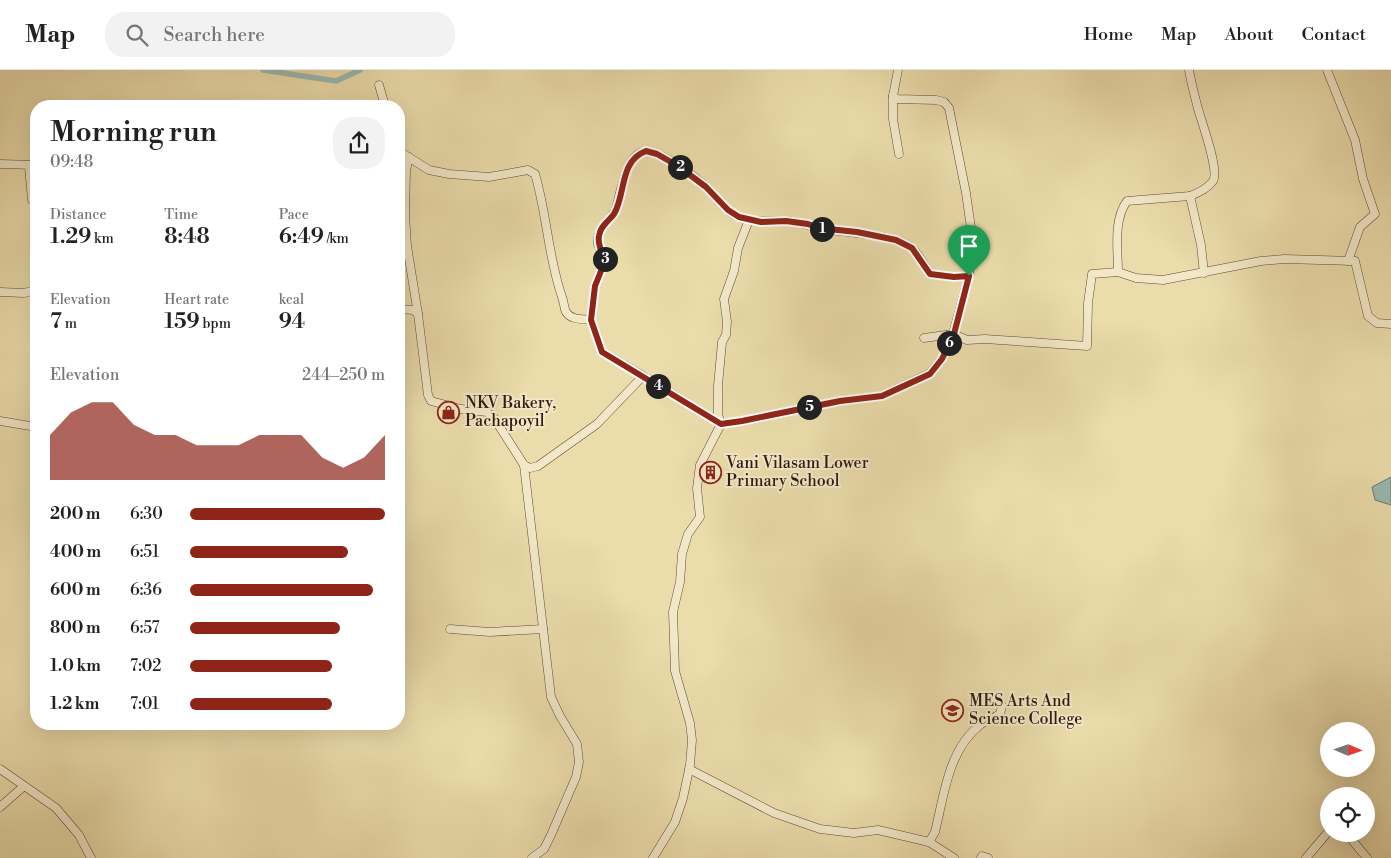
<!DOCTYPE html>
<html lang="en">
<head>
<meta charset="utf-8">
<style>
  :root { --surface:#fff; --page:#f2f2f2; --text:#222; --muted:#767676; --line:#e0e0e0; --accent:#8f2418 }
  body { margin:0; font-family:"Libre Bodoni",serif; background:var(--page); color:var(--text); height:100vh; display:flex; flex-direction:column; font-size:19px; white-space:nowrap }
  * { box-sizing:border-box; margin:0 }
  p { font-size:16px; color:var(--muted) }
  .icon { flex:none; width:28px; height:28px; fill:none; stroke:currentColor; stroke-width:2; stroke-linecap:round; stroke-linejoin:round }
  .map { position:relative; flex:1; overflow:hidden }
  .sheet { position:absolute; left:30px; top:30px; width:375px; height:630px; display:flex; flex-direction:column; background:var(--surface); border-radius:20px; box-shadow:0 5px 20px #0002 }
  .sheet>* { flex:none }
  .needle { width:32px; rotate:92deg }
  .fabs { position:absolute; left:1320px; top:652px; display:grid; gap:10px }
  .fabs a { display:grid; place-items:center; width:55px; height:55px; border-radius:50%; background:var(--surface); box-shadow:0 5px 20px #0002; font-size:25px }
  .pin { position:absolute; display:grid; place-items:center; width:42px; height:42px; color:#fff; margin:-51px -21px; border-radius:50% 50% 50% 0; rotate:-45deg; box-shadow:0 0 5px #0007 }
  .pin .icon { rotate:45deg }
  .km { position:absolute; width:25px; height:25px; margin:-12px; border-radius:50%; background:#222; color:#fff; font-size:14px; line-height:25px; text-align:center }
  .round { display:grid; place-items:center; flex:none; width:52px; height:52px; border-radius:20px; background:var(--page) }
  .overview { display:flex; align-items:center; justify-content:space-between; height:85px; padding:0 20px }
  h1 { font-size:28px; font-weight:600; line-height:38px }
  .stats { display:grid; grid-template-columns:repeat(3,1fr); gap:8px; height:85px; padding:5px 20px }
  .stats div { display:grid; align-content:center }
  .stats b { font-size:21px; font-weight:600 }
  .stats small { font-size:14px; font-weight:400 }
  .stats p { font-size:14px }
  .chart { height:140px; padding:10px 20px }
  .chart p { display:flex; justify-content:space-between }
  .chart svg { width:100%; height:90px; margin-top:5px; fill:var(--accent); opacity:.7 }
  ul { padding:0 20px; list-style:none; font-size:16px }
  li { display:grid; grid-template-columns:80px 60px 1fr; align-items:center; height:38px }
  li i { height:12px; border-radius:6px; background:var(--accent) }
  header { display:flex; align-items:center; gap:30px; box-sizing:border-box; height:70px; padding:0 25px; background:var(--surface); border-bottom:1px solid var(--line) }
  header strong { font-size:24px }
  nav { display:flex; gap:28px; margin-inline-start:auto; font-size:18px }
  .search { width:350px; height:45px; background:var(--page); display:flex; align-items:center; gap:12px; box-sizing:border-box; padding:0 18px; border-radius:20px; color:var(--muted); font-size:19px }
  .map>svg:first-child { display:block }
  .water { fill:#9abab1; stroke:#707a6f }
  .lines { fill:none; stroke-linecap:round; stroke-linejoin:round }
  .canal { stroke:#9abab1; stroke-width:5.5 }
  .minor-casing { stroke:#5f4a34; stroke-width:9 }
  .minor { stroke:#f2e8c8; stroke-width:8 }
  .route-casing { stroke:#fff; stroke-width:10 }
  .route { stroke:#8f2418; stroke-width:6 }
  .labels { text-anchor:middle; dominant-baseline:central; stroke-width:4; stroke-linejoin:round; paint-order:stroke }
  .poi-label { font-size:16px; fill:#30190d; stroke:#f2e8c8; text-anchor:start }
</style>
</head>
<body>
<header>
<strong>Map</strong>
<div class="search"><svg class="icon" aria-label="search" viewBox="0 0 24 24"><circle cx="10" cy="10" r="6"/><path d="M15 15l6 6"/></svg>Search here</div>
<nav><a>Home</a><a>Map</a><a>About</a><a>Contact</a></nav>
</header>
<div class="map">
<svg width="1391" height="788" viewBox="0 0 1391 788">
  <rect width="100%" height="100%" fill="#ebdcab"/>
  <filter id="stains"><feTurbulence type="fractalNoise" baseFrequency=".004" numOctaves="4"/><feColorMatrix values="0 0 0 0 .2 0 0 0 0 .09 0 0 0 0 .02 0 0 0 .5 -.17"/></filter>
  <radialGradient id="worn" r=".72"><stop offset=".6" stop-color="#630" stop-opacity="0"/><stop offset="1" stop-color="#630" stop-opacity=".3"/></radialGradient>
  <path class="water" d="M 1391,407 L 1391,435 L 1375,430 L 1372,417 Z"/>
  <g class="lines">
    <path class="canal" d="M 263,0 L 336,11 L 360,0"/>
    <defs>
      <g id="minor">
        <path d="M 1327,0 L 1355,70 L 1363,109 L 1375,144 L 1360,157 L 1348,191"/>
        <path d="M 379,15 L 385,36"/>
        <path d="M 893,26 L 893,49 L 899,84"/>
        <path d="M 399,81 L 429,100 L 449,104 L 489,107 L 528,100 L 535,104 C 547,144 548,187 562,227 C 564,232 564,238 566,242 C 571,250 582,249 591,250 L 595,216 L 605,191 C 604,185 600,180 598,174 C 596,159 609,152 615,141 C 618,134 619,126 621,119 C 625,107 628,90 640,83 C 655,75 697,108 708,119 C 718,129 729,145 742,148 C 759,153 772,151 788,151 C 801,152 812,157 825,159 C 846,163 897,164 913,179 C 919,185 925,196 930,204 L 954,207 L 969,206"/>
        <path d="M 409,87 L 406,100 L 405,145 L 407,176 L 418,244"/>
        <path d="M 0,94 L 36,95"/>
        <path d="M 29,96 L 32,130"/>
        <path d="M 1190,126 L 1201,175 L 1204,203"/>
        <path d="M 1118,202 C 1118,180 1113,150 1127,131 L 1190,126 C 1198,123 1208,118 1213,111 C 1220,100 1200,48 1197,35 C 1194,23 1191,12 1189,0"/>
        <path d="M 0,222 L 24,223 L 36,220"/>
        <path d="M 399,239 L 413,240 L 418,244 L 428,325 L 431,331 L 461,339 L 487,342 L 494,348 L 524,395 L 530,398 L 538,396 L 597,354 L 643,306 L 721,354 L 743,351 L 840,331 L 882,326 L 930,303 L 942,289 L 953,264 L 969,206 L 971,184 L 971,158 L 966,123 L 949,38 L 944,32 L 936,30 L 897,29 L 893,26 L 898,0"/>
        <path d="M 591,250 L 602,282 L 643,306"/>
        <path d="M 924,268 L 953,264 L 967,270 L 985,269 L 1087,276 L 1088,233 L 1092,204 L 1118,202 L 1136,208 L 1163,210 L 1261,191 L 1284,189 L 1355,191 L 1368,246 L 1377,253 L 1391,254"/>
        <path d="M 0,351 L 36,357"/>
        <path d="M 524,395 L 551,627 L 560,646 L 577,674 L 579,692 L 576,707 L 551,765 L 544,779 L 532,788"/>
        <path d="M 450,559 L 490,562 L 543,559"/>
        <path d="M 0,699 L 56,738 L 79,765 L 91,788"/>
        <path d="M 689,699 L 774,743 L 820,759 L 854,763 L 878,760 L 929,772 L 954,788"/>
        <path d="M 1360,726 L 1361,725"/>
        <path d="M 0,737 L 24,716"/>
        <path d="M 1347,764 L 1367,788"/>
        <path d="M 929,772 L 935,762 C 944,726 948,680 980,655 C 986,650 994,648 1000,644 L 1002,636 L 994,627"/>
        <path d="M 653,788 L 675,752 L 683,728 L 690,695 L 692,670 L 690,653 L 675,601 L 673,542 L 680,512 L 682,484 L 688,464 L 700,447 L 697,418 L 700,395 L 721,354 L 718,344 L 718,316 L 722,272 L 726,265 L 727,252 L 724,229 L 734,201 L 738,178 L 749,150"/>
        <path d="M 981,788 L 982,786 L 988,788"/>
        <path d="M 1306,788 L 1329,761"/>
      </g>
    </defs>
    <use href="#minor" class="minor-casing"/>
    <use href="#minor" class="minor"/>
  </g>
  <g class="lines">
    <defs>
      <path id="route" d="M 646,81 L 657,84 L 678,96 L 706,117 L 728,140 L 739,147 L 761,152 L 786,151 L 808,154 L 819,158 L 857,162 L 896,170 L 912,178 L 930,204 L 954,207 L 969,206 L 954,264 L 942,289 L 930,304 L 882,326 L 840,331 L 742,351 L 721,354 L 602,282 L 591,250 L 595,216 L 605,191 C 603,182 597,176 599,166 C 600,156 609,151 614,144 C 626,124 619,91 646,81 Z"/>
    </defs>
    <use href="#route" class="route-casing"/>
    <use href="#route" class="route"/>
  </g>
  <defs>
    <symbol id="shop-ring" viewBox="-11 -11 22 22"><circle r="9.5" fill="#f2e8c8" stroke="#8f2418" stroke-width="1.5"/><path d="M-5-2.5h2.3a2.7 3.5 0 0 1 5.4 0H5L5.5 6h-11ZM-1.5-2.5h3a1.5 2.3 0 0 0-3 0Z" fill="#8f2418"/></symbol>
    <symbol id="building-ring" viewBox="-11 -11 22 22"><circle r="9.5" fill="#f2e8c8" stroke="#8f2418" stroke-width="1.5"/><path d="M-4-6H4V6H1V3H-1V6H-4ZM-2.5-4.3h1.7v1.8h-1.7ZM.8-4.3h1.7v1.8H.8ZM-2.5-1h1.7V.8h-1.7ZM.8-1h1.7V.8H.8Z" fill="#8f2418"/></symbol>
    <symbol id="university-ring" viewBox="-11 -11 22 22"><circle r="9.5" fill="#f2e8c8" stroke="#8f2418" stroke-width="1.5"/><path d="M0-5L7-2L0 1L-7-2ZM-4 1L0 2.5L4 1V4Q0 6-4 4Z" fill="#8f2418"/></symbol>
  </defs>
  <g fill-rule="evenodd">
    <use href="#shop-ring" x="436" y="330" width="25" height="25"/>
    <use href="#building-ring" x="698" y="390" width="25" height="25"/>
    <use href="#university-ring" x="940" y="628" width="25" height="25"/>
  </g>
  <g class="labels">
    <g class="poi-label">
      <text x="465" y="333">NKV Bakery,<tspan x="465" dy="18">Pachapoyil</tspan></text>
      <text x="726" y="393">Vani Vilasam Lower<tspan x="726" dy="18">Primary School</tspan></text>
      <text x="969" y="631">MES Arts And<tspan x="969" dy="18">Science College</tspan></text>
    </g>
  </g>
  <rect width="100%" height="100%" filter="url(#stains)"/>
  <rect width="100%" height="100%" fill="url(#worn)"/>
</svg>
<div class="fabs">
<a><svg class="needle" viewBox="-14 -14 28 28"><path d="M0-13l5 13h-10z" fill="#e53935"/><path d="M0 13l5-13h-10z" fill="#767676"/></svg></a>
<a><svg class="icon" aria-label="locate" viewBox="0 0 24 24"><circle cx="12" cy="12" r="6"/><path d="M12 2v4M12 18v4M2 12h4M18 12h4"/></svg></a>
</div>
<div class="pin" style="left:969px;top:206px;background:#1e9e55"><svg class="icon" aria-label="arrive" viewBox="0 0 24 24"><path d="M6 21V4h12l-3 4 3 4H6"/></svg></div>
<b class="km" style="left:822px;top:159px">1</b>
<b class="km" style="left:680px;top:97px">2</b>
<b class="km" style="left:605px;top:189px">3</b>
<b class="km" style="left:658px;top:316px">4</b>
<b class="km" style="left:809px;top:337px">5</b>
<b class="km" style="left:949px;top:273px">6</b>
<section class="sheet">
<div class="overview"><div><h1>Morning run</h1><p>09:48</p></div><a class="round"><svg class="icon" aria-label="share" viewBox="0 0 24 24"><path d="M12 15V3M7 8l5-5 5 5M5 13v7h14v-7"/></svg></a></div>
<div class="stats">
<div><p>Distance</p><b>1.29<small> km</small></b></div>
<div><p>Time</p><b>8:48</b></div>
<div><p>Pace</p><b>6:49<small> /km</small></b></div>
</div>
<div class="stats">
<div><p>Elevation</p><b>7<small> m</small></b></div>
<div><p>Heart rate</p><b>159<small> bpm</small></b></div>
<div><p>kcal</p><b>94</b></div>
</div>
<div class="chart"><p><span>Elevation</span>244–250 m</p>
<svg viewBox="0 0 160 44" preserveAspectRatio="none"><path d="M0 44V22L10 11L20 6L30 6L40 17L50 22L60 22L70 27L80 27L90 27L100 22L110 22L120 22L130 33L140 38L150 33L160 22V44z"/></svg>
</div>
<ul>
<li><b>200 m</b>6:30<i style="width:100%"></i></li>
<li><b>400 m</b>6:51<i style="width:81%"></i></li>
<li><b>600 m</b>6:36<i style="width:94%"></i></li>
<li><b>800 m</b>6:57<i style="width:77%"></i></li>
<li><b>1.0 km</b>7:02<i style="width:73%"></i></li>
<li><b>1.2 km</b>7:01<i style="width:73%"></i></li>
</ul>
</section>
</div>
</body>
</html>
